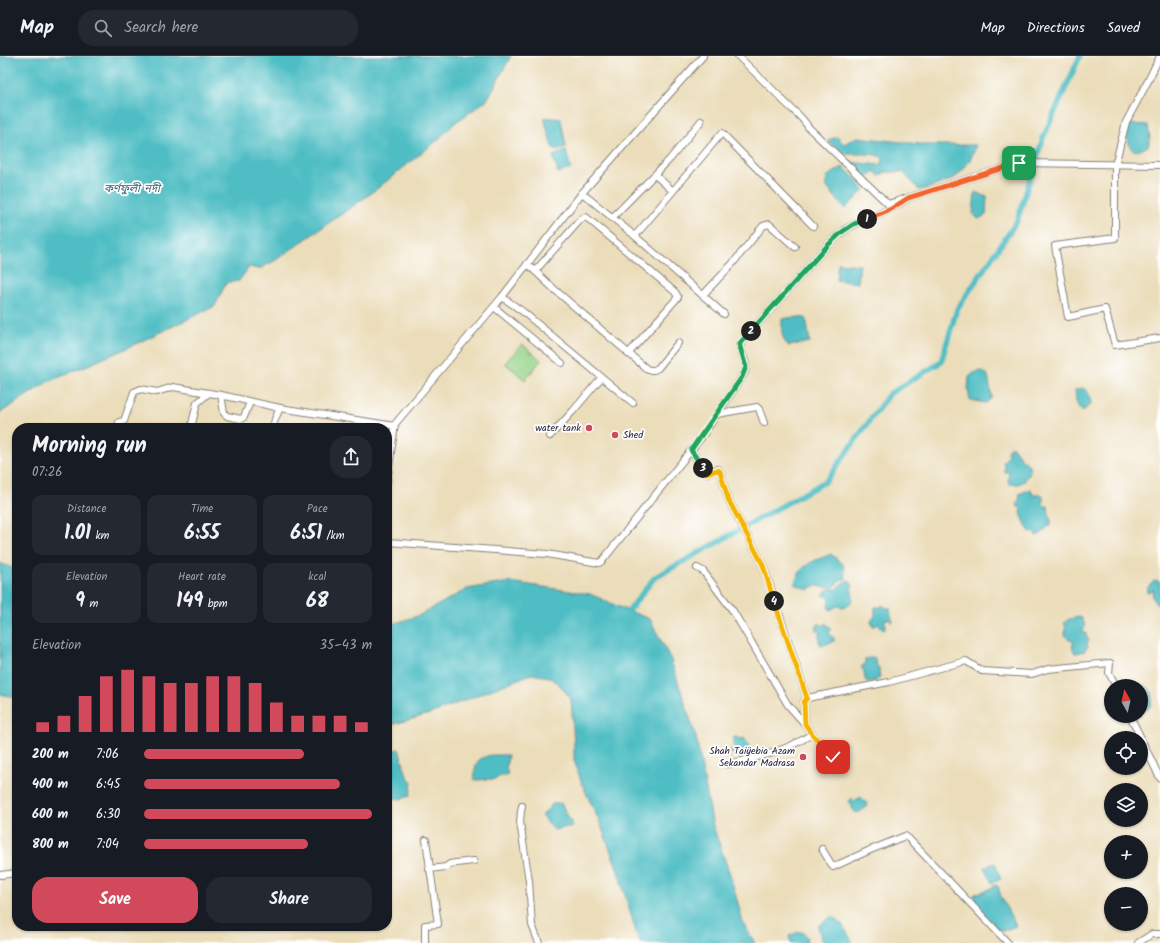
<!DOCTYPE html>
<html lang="en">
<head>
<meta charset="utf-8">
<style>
  :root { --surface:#171b24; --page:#242831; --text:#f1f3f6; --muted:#9ea1a6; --line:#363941; --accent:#d1495b }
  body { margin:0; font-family:Kalam,"Noto Sans Bengali",sans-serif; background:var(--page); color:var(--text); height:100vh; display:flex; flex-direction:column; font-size:15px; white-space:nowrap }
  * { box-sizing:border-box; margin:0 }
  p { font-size:13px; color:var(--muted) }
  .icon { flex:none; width:22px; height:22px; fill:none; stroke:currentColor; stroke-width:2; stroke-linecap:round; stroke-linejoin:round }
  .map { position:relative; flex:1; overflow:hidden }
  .panel { position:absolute; left:12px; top:367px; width:380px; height:508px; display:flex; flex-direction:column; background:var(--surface); border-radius:16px; box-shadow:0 1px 3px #0004 }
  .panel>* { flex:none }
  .needle { width:26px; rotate:352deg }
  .controls { position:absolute; left:1104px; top:623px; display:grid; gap:8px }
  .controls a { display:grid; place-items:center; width:44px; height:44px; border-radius:50%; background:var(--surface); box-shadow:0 1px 3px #0004; font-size:20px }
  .pin { position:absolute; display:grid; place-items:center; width:34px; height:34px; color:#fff; margin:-17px; border-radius:8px; box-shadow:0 2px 6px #0006 }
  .km { position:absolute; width:20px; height:20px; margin:-10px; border-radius:50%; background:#222; color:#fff; font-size:11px; line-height:20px; text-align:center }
  .round { display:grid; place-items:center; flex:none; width:42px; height:42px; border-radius:16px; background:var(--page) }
  .overview { display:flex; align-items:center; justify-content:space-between; height:68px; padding:0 20px }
  h1 { font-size:22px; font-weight:700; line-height:30px }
  .stats { display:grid; grid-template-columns:repeat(3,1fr); gap:6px; height:68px; padding:4px 20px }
  .stats div { display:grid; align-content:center; border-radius:10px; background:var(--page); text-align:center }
  .stats b { font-size:20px; font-weight:700 }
  .stats small { font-size:11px; font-weight:400 }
  .stats p { font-size:11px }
  .chart { height:112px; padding:8px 20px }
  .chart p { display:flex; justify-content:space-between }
  .chart svg { width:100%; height:72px; margin-top:4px; stroke:var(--accent); stroke-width:6 }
  .cta { display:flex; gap:8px; margin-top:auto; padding:8px 20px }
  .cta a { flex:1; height:46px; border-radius:16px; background:var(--accent); color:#fff; font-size:16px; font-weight:700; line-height:46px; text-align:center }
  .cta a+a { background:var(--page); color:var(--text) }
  ul { padding:0 20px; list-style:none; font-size:13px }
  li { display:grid; grid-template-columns:64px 48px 1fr; align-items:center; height:30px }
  li i { height:10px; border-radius:5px; background:var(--accent) }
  header { display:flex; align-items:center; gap:24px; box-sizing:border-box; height:56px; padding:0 20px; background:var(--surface); border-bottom:1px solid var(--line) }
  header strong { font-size:19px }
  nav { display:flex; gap:22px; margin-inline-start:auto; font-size:14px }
  .search { width:280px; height:36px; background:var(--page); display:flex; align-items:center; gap:10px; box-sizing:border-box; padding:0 14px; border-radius:16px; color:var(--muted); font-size:15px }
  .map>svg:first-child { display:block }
  .green { fill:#95d389; stroke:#5c7a62 }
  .water { fill:#4fbec4; stroke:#387080 }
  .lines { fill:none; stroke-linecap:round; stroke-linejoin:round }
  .canal { stroke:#4fbec4; stroke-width:5.5 }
  .minor-casing { stroke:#86807a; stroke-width:8 }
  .minor { stroke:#fff; stroke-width:6 }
  .split-1-casing { stroke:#fff; stroke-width:8 }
  .split-2-casing { stroke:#fff; stroke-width:8 }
  .split-3-casing { stroke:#fff; stroke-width:8 }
  .split-4-casing { stroke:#fff; stroke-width:8 }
  .split-5-casing { stroke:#fff; stroke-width:8 }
  .split-1 { stroke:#f0652b; stroke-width:5 }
  .split-2 { stroke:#22a559; stroke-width:5 }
  .split-3 { stroke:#22a559; stroke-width:5 }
  .split-4 { stroke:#f5b400; stroke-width:5 }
  .split-5 { stroke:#f5b400; stroke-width:5 }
  .poi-dot { fill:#d1495b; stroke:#fff; stroke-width:1.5 }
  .labels { text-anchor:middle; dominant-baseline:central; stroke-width:3.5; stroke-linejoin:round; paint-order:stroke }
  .poi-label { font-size:10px; fill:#22223b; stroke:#fff; text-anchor:end }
  .water-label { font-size:11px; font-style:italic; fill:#346072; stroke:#fff }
</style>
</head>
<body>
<header>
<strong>Map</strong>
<div class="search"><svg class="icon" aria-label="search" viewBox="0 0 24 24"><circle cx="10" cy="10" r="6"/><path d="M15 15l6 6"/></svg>Search here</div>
<nav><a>Map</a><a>Directions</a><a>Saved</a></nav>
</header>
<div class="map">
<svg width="1160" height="887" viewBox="0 0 1160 887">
  <rect width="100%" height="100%" fill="#fff"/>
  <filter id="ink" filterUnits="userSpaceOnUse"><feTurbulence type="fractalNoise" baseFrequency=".025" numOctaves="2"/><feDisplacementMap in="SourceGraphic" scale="8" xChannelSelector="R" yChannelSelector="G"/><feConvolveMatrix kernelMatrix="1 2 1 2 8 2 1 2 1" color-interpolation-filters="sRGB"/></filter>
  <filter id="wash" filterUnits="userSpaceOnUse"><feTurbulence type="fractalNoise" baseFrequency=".012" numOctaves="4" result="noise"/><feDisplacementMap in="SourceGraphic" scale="16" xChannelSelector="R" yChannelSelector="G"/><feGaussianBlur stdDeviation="0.9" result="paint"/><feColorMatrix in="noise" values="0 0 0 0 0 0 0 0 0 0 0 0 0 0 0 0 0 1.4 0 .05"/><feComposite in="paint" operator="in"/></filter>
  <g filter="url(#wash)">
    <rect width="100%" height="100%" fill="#ebddba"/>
    <path class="green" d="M 522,288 L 541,304 L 525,324 L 505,307 Z"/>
    <g class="water">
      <path d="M 0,0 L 511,0 L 487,44 L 456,66 L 439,83 L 373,136 L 276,204 L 259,213 L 249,211 L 239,225 L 226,227 L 215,250 L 123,294 L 46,327 L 0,357 Z"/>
      <path d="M 544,61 L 561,63 L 566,91 L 557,94 L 552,91 Z"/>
      <path d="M 1127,68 L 1148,69 L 1150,83 L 1148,90 C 1128,103 1127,86 1125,70 Z"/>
      <path d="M 837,81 L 844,88 L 857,81 L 928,89 L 976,89 C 973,100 966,112 958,119 C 951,126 929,132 919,134 L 903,116 L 885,116 L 880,120 L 874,115 L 865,123 L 849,106 L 880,109 L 882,107 L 883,103 L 880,100 L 871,98 L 841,98 L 828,84 Z"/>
      <path d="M 566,95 L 571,113 L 558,117 L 553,100 Z"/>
      <path d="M 843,111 L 856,123 L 864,134 L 845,153 L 825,129 L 828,125 L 826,121 Z"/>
      <path d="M 975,136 L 987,141 L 986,159 L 978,163 L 973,158 Z"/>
      <path d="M 838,207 L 860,209 L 858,227 L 836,224 Z"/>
      <path d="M 794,261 L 806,262 L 810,286 L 789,290 C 780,283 782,273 782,263 Z"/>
      <path d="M 982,315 L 988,319 L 992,342 L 986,347 L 970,344 L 968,333 L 969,321 L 975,316 Z"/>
      <path d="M 1082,332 C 1090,334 1090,341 1091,348 L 1083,355 C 1075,350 1076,343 1075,334 Z"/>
      <path d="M 1012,390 L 1020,401 L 1029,409 L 1030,418 L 1025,422 L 1025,425 L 1024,425 C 1018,430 1016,427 1009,428 L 1008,424 L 1009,416 L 1005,416 L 1004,414 L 1005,409 L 1003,408 L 1004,405 L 1008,400 L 1007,396 L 1009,392 Z"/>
      <path d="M 1031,433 L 1033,439 L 1043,439 L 1043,450 L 1048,450 L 1049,459 L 1051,465 L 1051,468 L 1042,477 L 1036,480 L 1035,476 L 1030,476 C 1026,471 1024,464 1021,457 L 1022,452 L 1018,451 L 1017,448 L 1020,441 L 1019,438 Z"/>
      <path d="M 831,498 L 843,508 L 846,523 L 841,523 L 833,532 L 814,530 L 809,534 L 794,528 C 803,506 810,507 831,498 Z"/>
      <path d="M 0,507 L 17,514 L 17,642 L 0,638 Z"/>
      <path d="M 849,525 L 853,529 L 851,533 C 856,545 850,554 837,550 L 830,554 L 828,550 L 830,542 L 823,539 L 827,534 L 836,533 L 842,527 Z"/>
      <path d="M 1154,525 L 1159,525 L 1160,526 L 1160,549 L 1158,549 L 1155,547 L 1152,540 L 1154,534 L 1147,536 L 1148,531 Z"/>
      <path d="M 510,526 L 590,538 L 626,554 L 650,563 L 671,604 L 696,681 L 713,770 L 731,821 L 743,867 L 755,887 L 641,887 L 637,879 L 616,809 L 600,767 L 582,728 L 574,704 L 574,685 L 571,643 L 560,629 L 549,621 L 531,618 L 430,658 L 387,670 L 387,570 L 420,559 L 467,533 Z"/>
      <path d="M 883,549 L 886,552 L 890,552 L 891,560 L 893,564 L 892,567 L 888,563 L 885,564 L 885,573 L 883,574 L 878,568 L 875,570 L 872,570 L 871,565 L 875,560 L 875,551 L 880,551 Z"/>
      <path d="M 1081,561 L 1085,569 L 1083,577 L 1086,577 L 1086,580 L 1089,584 L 1087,587 L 1088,591 L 1086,592 L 1084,596 L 1081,595 L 1080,597 L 1077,596 L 1076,598 L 1074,596 L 1072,590 L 1074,586 C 1068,583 1061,578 1066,571 L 1064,567 C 1067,563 1075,561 1081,561 Z"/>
      <path d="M 818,568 L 821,568 L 823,570 L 825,568 L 827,568 L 831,573 L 829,578 L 834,582 L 834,585 L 821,590 L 821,586 L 819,587 L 819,574 L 815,574 Z"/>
      <path d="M 874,601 L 876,603 L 874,605 L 876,606 L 876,608 L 879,612 L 879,617 L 880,621 L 876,625 L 867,626 L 865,623 L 864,615 L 861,611 L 865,608 L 865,603 Z"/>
      <path d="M 1142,629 C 1153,630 1153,643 1150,651 L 1147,654 L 1141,653 L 1141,630 L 1139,630 Z"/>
      <path d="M 736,681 L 741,683 L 744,682 L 749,689 L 750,696 L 745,698 L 744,701 L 740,702 L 736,700 L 736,698 L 731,697 L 731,694 L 734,692 L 732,682 Z"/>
      <path d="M 399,693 L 407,720 L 412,726 L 410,740 L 400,743 L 387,741 L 387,695 Z"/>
      <path d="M 491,699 L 508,699 L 506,714 L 508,716 L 506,720 L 500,720 L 496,723 L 474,724 C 476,709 474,703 491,699 Z"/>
      <path d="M 861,741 L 868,749 L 867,751 L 858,757 L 855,756 L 848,745 L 852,742 L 854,745 Z"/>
      <path d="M 561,747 L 573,770 L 554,774 L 542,760 L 552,748 Z"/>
      <path d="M 995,807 L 1001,823 L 992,827 L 984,811 Z"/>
      <path d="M 995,829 L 998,830 L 1001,841 L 1016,870 L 1000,876 L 975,849 L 977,848 L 973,841 L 975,838 L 988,834 Z"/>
      <path d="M 832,860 L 842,868 L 853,887 L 824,887 L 820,880 L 818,870 Z"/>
      <path d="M 798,876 L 803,876 L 807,881 L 806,887 L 791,887 L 789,880 Z"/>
    </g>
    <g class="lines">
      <path class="canal" d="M 625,560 L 654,522 L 826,425 L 889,338 L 941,306 L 957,253 L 1017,165 L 1043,82 L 1080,0"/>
    </g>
  </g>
  <g filter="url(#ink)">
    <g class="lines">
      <defs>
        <g id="minor">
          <path d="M 738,0 L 780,41 C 789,52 802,59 808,71 L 888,148 L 1019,107 L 1160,109"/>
          <path d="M 1160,0 L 1148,25 L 1126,66 L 1115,109 L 1115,182 L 1055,190 L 1068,261 L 1105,253 L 1115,289 L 1160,282"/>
          <path d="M 655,119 L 673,135"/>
          <path d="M 582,137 L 635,180 L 724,258"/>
          <path d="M 612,162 L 670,103 L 701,65"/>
          <path d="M 635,180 L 722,77 L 813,170"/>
          <path d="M 527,208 L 535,215 L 581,163 L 586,161 L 675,236 L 678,241 L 628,298"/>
          <path d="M 535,215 L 554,233 L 648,314 L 654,314 L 658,312 L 678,287"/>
          <path d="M 703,239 L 733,207 L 763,170 L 769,168 L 795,191"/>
          <path d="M 502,241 L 522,255 L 633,347"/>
          <path d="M 494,251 L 562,307"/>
          <path d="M 221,339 L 224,357 L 227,360 L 241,363 L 244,361 L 250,346"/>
          <path d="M 717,358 L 757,351 L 759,353 L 764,367"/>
          <path d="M 118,372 L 119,366 L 124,365 L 134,336 L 141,333 L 157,336 L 173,331 L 221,339 L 280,352 L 395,370"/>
          <path d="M 191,372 L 197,347 L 209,337"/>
          <path d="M 273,372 L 275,363 L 280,352"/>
          <path d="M 550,380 L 573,355 L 601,322"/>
          <path d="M 691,394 L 705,416 L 707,417 L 718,413 L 720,415 L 728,443 L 763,509 L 807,642 L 804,645 L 805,668"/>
          <path d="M 387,426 L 395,368 L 447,306 L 502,241 L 582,137 L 703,0"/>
          <path d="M 387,486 L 547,498 L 599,507 L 602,505 L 701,382 L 742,321 C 744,318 746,315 746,311 C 746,300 735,294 744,283 L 828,189 C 836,181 844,173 855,168 C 873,160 891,155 908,142"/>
          <path d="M 697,512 L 703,515 L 733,555 L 788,649 L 805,668 L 812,678 L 833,701"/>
          <path d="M 807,642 L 889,626 L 966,605 L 982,615 L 1032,618 L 1048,613 L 1110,607 L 1109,617 L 1116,630"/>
          <path d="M 1130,660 L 1141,682"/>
          <path d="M 1141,683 L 1160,722"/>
          <path d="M 729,708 C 760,701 784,696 812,678"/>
          <path d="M 522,750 L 521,755 L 520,766 L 529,825 L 532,869 L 539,887"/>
          <path d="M 822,793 L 833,811 L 868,795 L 905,780 L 909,783 L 1008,887"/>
          <path d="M 429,813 L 446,811 L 450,808 L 456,807 L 474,805"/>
          <path d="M 0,819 L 17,817"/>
          <path d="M 425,887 L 425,869 L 438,868 L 426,784"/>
          <path d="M 1138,887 L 1152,878 L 1160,878"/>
        </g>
      </defs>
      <use href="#minor" class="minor-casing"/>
      <use href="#minor" class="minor"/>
    </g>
  </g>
  <g class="lines" filter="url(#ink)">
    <defs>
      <path id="split-1" d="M 867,163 L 891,153 L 908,142 L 1019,107"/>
      <path id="split-2" d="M 751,275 L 828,189 L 842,176 L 854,168 L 867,163"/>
      <path id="split-3" d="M 703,412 L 691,394 L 742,321 L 746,311 L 740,291 L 740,287 L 751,275"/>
      <path id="split-4" d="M 703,412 L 706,417 L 718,414 L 720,415 L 728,443 L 763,509 L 774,545"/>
      <path id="split-5" d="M 774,545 L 807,642 L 804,646 L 805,668 L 812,678 L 833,701"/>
    </defs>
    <use href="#split-1" class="split-1-casing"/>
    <use href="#split-2" class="split-2-casing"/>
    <use href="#split-3" class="split-3-casing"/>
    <use href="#split-4" class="split-4-casing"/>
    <use href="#split-5" class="split-5-casing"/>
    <use href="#split-1" class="split-1"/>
    <use href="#split-2" class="split-2"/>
    <use href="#split-3" class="split-3"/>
    <use href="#split-4" class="split-4"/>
    <use href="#split-5" class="split-5"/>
  </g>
  <g class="poi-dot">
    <circle cx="589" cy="372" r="4"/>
    <circle cx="615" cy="379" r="4"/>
    <circle cx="803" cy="701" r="4"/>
  </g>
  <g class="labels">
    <g class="poi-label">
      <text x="581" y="372">water tank</text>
      <text x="623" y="379" text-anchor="start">Shed</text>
      <text x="795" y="695">Shah Taiÿebia Azam<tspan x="795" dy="12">Sekandar Madrasa</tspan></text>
    </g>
    <g class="water-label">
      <text x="132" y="133">কর্ণফুলী নদী</text>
    </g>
  </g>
</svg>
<div class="controls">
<a><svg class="needle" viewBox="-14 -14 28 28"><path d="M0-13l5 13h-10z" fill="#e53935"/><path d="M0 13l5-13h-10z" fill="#9ea1a6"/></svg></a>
<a><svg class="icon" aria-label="locate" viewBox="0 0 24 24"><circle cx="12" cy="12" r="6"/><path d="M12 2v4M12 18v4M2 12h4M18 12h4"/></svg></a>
<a><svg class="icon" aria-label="layers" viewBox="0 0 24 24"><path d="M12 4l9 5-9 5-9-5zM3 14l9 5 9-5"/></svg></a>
<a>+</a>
<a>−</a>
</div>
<div class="pin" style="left:1019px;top:107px;background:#1e9e55"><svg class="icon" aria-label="arrive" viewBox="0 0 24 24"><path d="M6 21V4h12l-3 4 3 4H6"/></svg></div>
<div class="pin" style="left:833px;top:701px;background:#d93025"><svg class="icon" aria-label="check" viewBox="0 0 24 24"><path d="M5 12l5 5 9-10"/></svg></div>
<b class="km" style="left:867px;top:163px">1</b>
<b class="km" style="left:751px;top:275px">2</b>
<b class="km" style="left:703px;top:412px">3</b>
<b class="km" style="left:774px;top:545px">4</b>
<section class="panel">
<div class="overview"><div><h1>Morning run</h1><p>07:26</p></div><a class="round"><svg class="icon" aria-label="share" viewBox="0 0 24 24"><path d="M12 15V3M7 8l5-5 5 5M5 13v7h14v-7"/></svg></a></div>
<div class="stats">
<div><p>Distance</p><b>1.01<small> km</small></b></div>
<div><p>Time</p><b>6:55</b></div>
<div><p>Pace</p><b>6:51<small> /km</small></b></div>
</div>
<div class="stats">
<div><p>Elevation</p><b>9<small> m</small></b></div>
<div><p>Heart rate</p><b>149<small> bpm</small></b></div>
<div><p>kcal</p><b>68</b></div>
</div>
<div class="chart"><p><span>Elevation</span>35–43 m</p>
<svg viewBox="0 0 160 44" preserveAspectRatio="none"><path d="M5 44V38M15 44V34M25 44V22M35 44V10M45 44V6M55 44V10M65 44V14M75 44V14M85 44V10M95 44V10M105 44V14M115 44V26M125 44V34M135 44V34M145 44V34M155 44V38"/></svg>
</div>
<ul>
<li><b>200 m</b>7:06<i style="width:70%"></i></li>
<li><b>400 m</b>6:45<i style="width:86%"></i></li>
<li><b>600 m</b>6:30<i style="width:100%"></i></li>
<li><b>800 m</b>7:04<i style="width:72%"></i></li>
</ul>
<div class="cta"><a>Save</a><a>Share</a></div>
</section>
</div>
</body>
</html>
